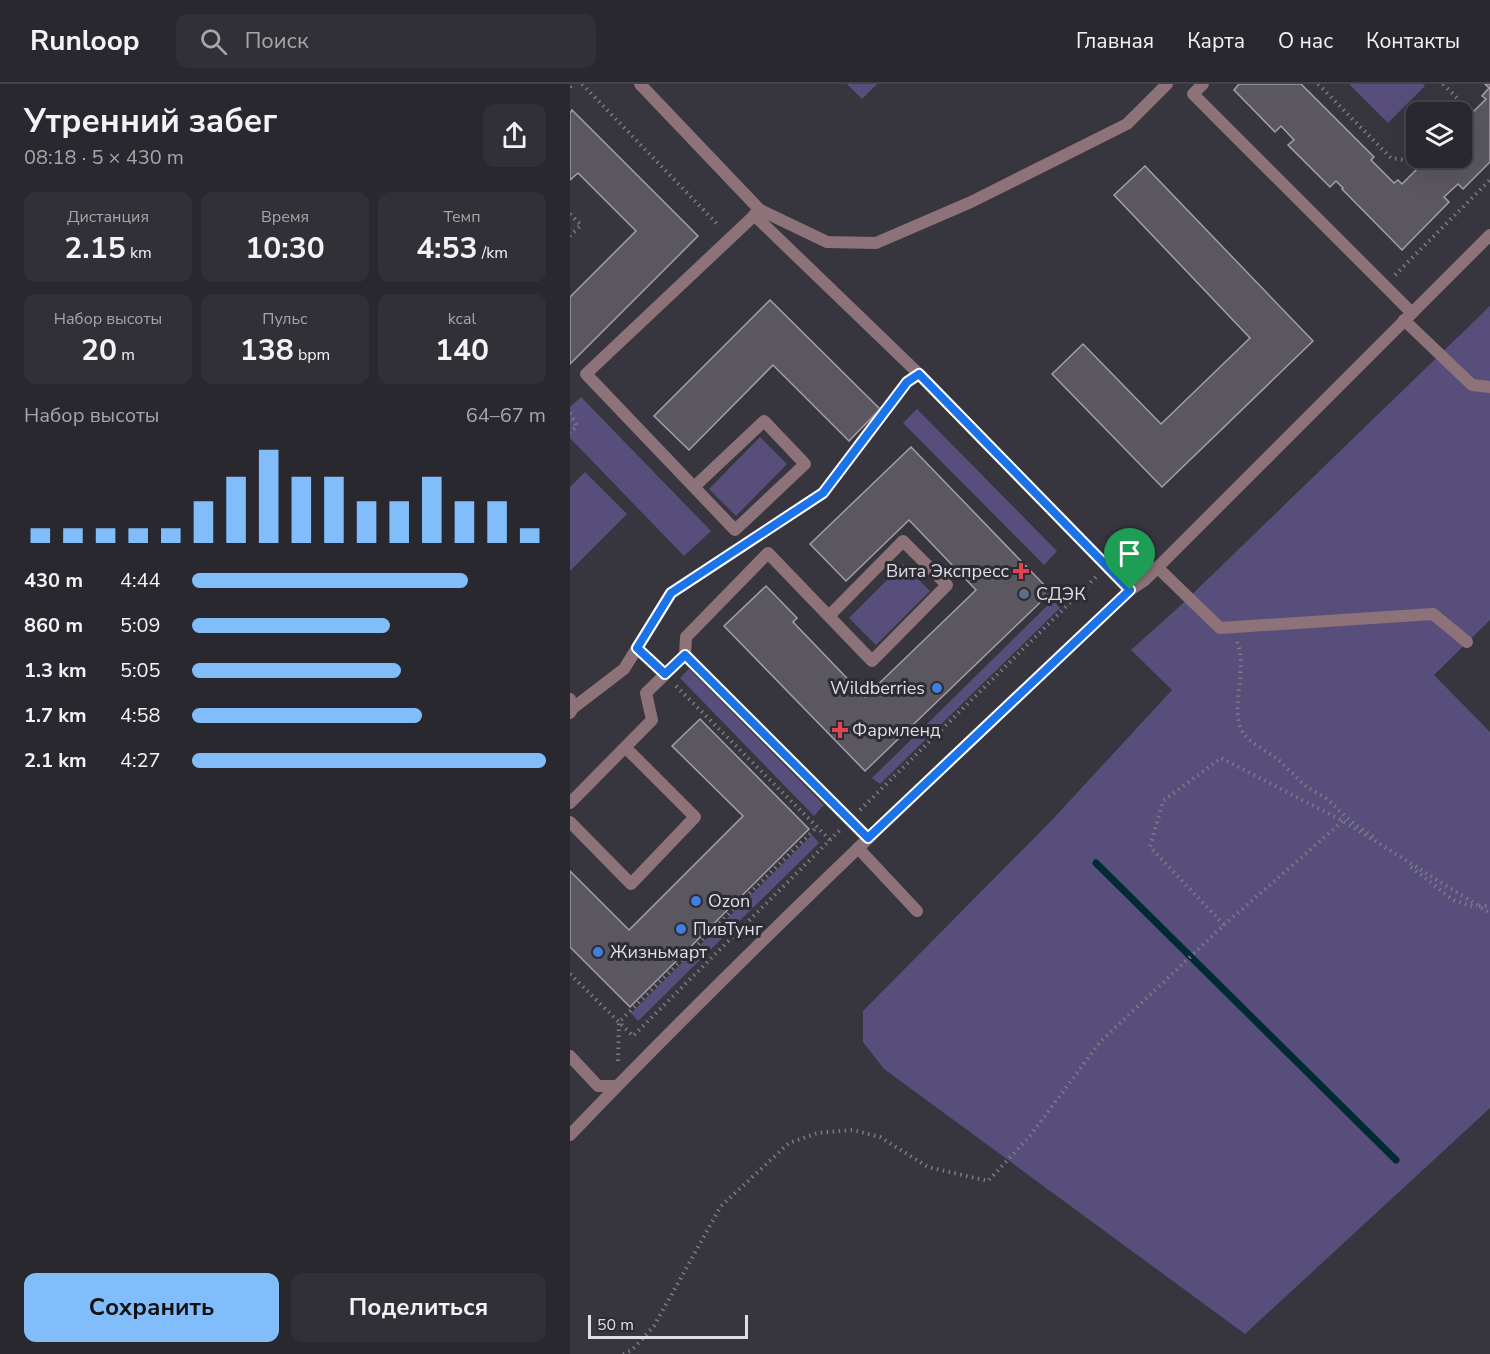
<!DOCTYPE html>
<html lang="ru">
<head>
<meta charset="utf-8">
<style>
  :root { --surface:#29282e; --page:#313036; --text:#f1f3f6; --muted:#a5a6aa; --line:#45444a; --accent:#80bdfa }
  body { margin:0; font-family:"Nunito Sans",sans-serif; background:var(--page); color:var(--text); height:100vh; display:flex; flex-direction:column; font-size:22px; white-space:nowrap }
  * { box-sizing:border-box; margin:0 }
  p { font-size:20px; color:var(--muted) }
  .icon { flex:none; width:33px; height:33px; fill:none; stroke:currentColor; stroke-width:2; stroke-linecap:round; stroke-linejoin:round }
  .map { position:relative; flex:1; overflow:hidden }
  .side { display:flex; flex-direction:column; background:var(--surface); width:570px }
  .side>* { flex:none }
  .tools { position:absolute; left:836px; top:18px; display:grid; gap:12px }
  .tools a { display:grid; place-items:center; width:66px; height:66px; border-radius:12px; background:var(--surface); box-shadow:0 6px 24px #0002,0 0 0 2px var(--line); font-size:30px }
  .scale { position:absolute; left:18px; bottom:15px; width:160px; box-sizing:border-box; padding-left:6px; border:3px solid #dfdee4; border-top:0; font-size:16px; line-height:21px; white-space:nowrap; color:#dfdee4; -webkit-text-stroke:4px #2d2b34; paint-order:stroke }
  .pin { position:absolute; display:grid; place-items:center; width:51px; height:51px; color:#fff; margin:-62px -26px; border-radius:50% 50% 50% 0; rotate:-45deg; box-shadow:0 0 6px #0007 }
  .pin .icon { rotate:45deg }
  .round { display:grid; place-items:center; flex:none; width:63px; height:63px; border-radius:12px; background:var(--page) }
  .summary { display:flex; align-items:center; justify-content:space-between; height:102px; padding:0 24px }
  h1 { font-size:33px; font-weight:700; line-height:45px }
  .metrics { display:grid; grid-template-columns:repeat(3,1fr); gap:9px; height:102px; padding:6px 24px }
  .metrics div { display:grid; align-content:center; border-radius:12px; background:var(--page); text-align:center }
  .metrics b { font-size:30px; font-weight:700 }
  .metrics small { font-size:16px; font-weight:400 }
  .metrics p { font-size:16px }
  .chart { height:168px; padding:12px 24px }
  .chart p { display:flex; justify-content:space-between }
  .chart svg { width:100%; height:108px; margin-top:6px; stroke:var(--accent); stroke-width:6 }
  .button { display:flex; gap:12px; margin-top:auto; padding:12px 24px }
  .button a { flex:1; height:69px; border-radius:12px; background:var(--accent); color:#111; font-size:24px; font-weight:700; line-height:69px; text-align:center }
  .button a+a { background:var(--page); color:var(--text) }
  ul { padding:0 24px; list-style:none; font-size:20px }
  li { display:grid; grid-template-columns:96px 72px 1fr; align-items:center; height:45px }
  li i { height:15px; border-radius:8px; background:var(--accent) }
  header { display:flex; align-items:center; gap:36px; box-sizing:border-box; height:84px; padding:0 30px; background:var(--surface); border-bottom:2px solid var(--line) }
  header strong { font-size:28px }
  nav { display:flex; gap:33px; margin-inline-start:auto; font-size:21px }
  .search { width:420px; height:54px; background:var(--page); display:flex; align-items:center; gap:15px; box-sizing:border-box; padding:0 21px; border-radius:12px; color:var(--muted); font-size:22px }
  main { display:flex; flex:1; min-height:0 }
  .map>svg:first-child { display:block }
  .green { fill:#584e7b }
  .lines { fill:none; stroke-linecap:round; stroke-linejoin:round }
  .stream { stroke:#012a34; stroke-width:7 }
  .building { fill:#5b5760; stroke:#a39ea8; stroke-width:1.5 }
  .path { stroke:#7c7a82; stroke-width:4; stroke-dasharray:1.5 4.5; stroke-linecap:butt }
  .lane { stroke:#8d7279; stroke-width:12 }
  .street { stroke:#8d7279; stroke-width:12 }
  .route-casing { stroke:#fff; stroke-width:12 }
  .route { stroke:#1a73e8; stroke-width:8 }
  .health-dot { fill:#e0444e; stroke:#2d2b34; stroke-width:2 }
  .service-dot { fill:#5c6f8a; stroke:#2d2b34; stroke-width:2 }
  .shop-dot { fill:#3f7fe0; stroke:#2d2b34; stroke-width:2 }
  .labels { text-anchor:middle; dominant-baseline:central; stroke-width:6; stroke-linejoin:round; paint-order:stroke }
  .poi-label { font-size:18px; fill:#dfdee4; stroke:#2d2b34; text-anchor:start }
</style>
</head>
<body>
<header>
<strong>Runloop</strong>
<div class="search"><svg class="icon" aria-label="search" viewBox="0 0 24 24"><circle cx="10" cy="10" r="6"/><path d="M15 15l6 6"/></svg>Поиск</div>
<nav><a>Главная</a><a>Карта</a><a>О нас</a><a>Контакты</a></nav>
</header>
<main>
<section class="side">
<div class="summary"><div><h1>Утренний забег</h1><p>08:18 · 5 × 430 m</p></div><a class="round"><svg class="icon" aria-label="share" viewBox="0 0 24 24"><path d="M12 15V3M7 8l5-5 5 5M5 13v7h14v-7"/></svg></a></div>
<div class="metrics">
<div><p>Дистанция</p><b>2.15<small> km</small></b></div>
<div><p>Время</p><b>10:30</b></div>
<div><p>Темп</p><b>4:53<small> /km</small></b></div>
</div>
<div class="metrics">
<div><p>Набор высоты</p><b>20<small> m</small></b></div>
<div><p>Пульс</p><b>138<small> bpm</small></b></div>
<div><p>kcal</p><b>140</b></div>
</div>
<div class="chart"><p><span>Набор высоты</span>64–67 m</p>
<svg viewBox="0 0 160 44" preserveAspectRatio="none"><path d="M5 44V38M15 44V38M25 44V38M35 44V38M45 44V38M55 44V27M65 44V17M75 44V6M85 44V17M95 44V17M105 44V27M115 44V27M125 44V17M135 44V27M145 44V27M155 44V38"/></svg>
</div>
<ul>
<li><b>430 m</b>4:44<i style="width:78%"></i></li>
<li><b>860 m</b>5:09<i style="width:56%"></i></li>
<li><b>1.3 km</b>5:05<i style="width:59%"></i></li>
<li><b>1.7 km</b>4:58<i style="width:65%"></i></li>
<li><b>2.1 km</b>4:27<i style="width:100%"></i></li>
</ul>
<div class="button"><a>Сохранить</a><a>Поделиться</a></div>
</section>
<div class="map">
<svg width="920" height="1270" viewBox="0 0 920 1270">
  <rect width="100%" height="100%" fill="#37353e"/>
  <g class="green">
    <path d="M 277,0 L 307,0 L 292,15 Z"/>
    <path d="M 779,0 L 853,0 L 855,2 L 818,39 Z"/>
    <path d="M 920,222 L 920,536 L 864,591 L 920,648 L 920,1024 L 675,1250 L 314,985 L 293,958 L 293,927 L 482,736 L 602,606 L 561,566 L 611,521 Z"/>
    <path d="M 11,313 L 141,447 L 114,472 L 0,354 L 0,323 Z"/>
    <path d="M 347,325 L 487,467 L 474,481 L 333,339 Z"/>
    <path d="M 190,353 L 217,380 L 166,432 L 139,405 Z"/>
    <path d="M 15,388 L 57,430 L 0,487 L 0,403 Z"/>
    <path d="M 333,480 L 360,507 L 306,561 L 279,534 Z"/>
    <path d="M 483,516 L 490,524 L 310,700 L 302,694 Z"/>
    <path d="M 119,585 L 254,721 L 244,732 L 110,594 Z"/>
    <path d="M 242,751 L 249,759 L 68,937 L 61,929 Z"/>
  </g>
  <g class="lines">
    <path class="stream" d="M 526,779 L 826,1076"/>
  </g>
  <g class="building">
    <path d="M 669,0 L 731,0 L 804,73 L 801,76 L 824,99 L 828,96 L 832,100 L 848,84 L 844,80 L 850,74 L 891,74 L 891,32 L 893,30 L 897,34 L 916,15 L 912,12 L 919,4 L 915,0 L 920,0 L 920,78 L 893,105 L 888,100 L 874,113 L 879,118 L 832,166 L 772,105 L 773,104 L 766,97 L 760,103 L 718,61 L 724,56 L 711,42 L 705,48 L 664,6 Z"/>
    <path d="M 2,26 L 128,152 L 0,280 L 0,213 L 66,147 L 8,89 L 0,96 L 0,29 Z"/>
    <path d="M 575,82 L 743,257 L 592,403 L 482,290 L 513,260 L 591,340 L 680,254 L 544,111 Z"/>
    <path d="M 200,216 L 310,325 L 279,357 L 203,281 L 119,366 L 84,332 Z"/>
    <path d="M 341,363 L 481,508 L 295,687 L 154,542 L 196,502 L 227,534 L 223,538 L 295,613 L 406,506 L 339,436 L 276,497 L 240,460 Z"/>
    <path d="M 130,635 L 239,745 L 60,923 L 0,863 L 0,787 L 59,846 L 173,732 L 102,662 Z"/>
  </g>
  <g class="lines">
    <g class="path">
      <path d="M 12,0 L 149,142"/>
      <path d="M 748,0 L 821,74 L 834,76 L 846,65"/>
      <path d="M 873,0 L 888,15 L 888,23 L 883,28"/>
      <path d="M 0,3 L 3,0"/>
      <path d="M 0,130 L 11,141 L 0,152"/>
      <path d="M 825,191 L 920,96"/>
      <path d="M 0,329 L 7,342 L 0,349"/>
      <path d="M 667,558 C 678,583 661,621 671,645 C 677,659 695,665 706,674 C 717,683 726,694 737,703 C 743,707 750,710 757,715 C 765,722 772,730 781,737 C 789,744 799,749 807,756"/>
      <path d="M 106,602 L 260,756"/>
      <path d="M 290,726 L 526,493"/>
      <path d="M 841,783 L 883,816 L 905,823"/>
      <path d="M 909,822 L 920,822"/>
      <path d="M 654,841 L 773,737"/>
      <path d="M 0,890 L 63,952 L 270,746"/>
      <path d="M 48,977 L 49,938 L 247,743"/>
      <path d="M 53,1270 L 62,1266 L 84,1242 L 151,1122 L 219,1059 L 247,1049 L 283,1046 L 310,1053 L 358,1083 L 418,1097 L 460,1052 L 530,958 L 654,841 L 580,763 L 593,717 L 651,674 L 773,737 L 920,829"/>
    </g>
    <g class="lane">
      <path d="M 70,0 L 190,126 L 16,290 L 165,446 L 235,380 L 194,337 L 124,403"/>
      <path d="M 633,0 L 623,10 L 842,229"/>
      <path d="M 190,126 L 257,158 L 306,159 L 401,118 L 557,40 L 597,0"/>
      <path d="M 184,131 L 349,290 L 560,506"/>
      <path d="M 834,236 L 902,301 L 920,303"/>
      <path d="M 587,483 L 650,544 L 863,530 L 897,558"/>
      <path d="M 259,532 L 333,457 L 377,501 L 302,577 L 198,469 L 116,553 L 115,571 L 298,754"/>
      <path d="M 0,615 L 0,618"/>
      <path d="M 0,719 L 82,636 L 76,609 L 115,571"/>
      <path d="M 0,738 L 61,800 L 125,733 L 56,664"/>
      <path d="M 288,764 L 347,827"/>
      <path d="M 0,1051 C 180,863 371,685 560,506 L 575,496 L 920,151"/>
    </g>
    <g class="street">
      <path d="M 0,629 L 3,624 L 54,585 L 101,509 L 253,409 L 337,298 L 349,290"/>
      <path d="M 0,972 L 28,1002 L 47,1002"/>
    </g>
  </g>
  <g class="lines">
    <defs>
      <path id="route" d="M 349,290 L 560,506 L 298,754 L 115,571 L 95,590 L 67,564 L 101,509 L 253,409 L 337,298 Z"/>
    </defs>
    <use href="#route" class="route-casing"/>
    <use href="#route" class="route"/>
  </g>
  <g class="health-dot">
    <path d="M448 478h6v6h6v6h-6v6h-6v-6h-6v-6h6z"/>
    <path d="M267 637h6v6h6v6h-6v6h-6v-6h-6v-6h6z"/>
  </g>
  <circle class="service-dot" cx="454" cy="510" r="6"/>
  <g class="shop-dot">
    <circle cx="367" cy="604" r="6"/>
    <circle cx="126" cy="817" r="6"/>
    <circle cx="111" cy="845" r="6"/>
    <circle cx="28" cy="868" r="6"/>
  </g>
  <g class="labels">
    <g class="poi-label">
      <text x="439" y="487" text-anchor="end">Вита Экспресс</text>
      <text x="466" y="510">СДЭК</text>
      <text x="355" y="604" text-anchor="end">Wildberries</text>
      <text x="282" y="646">Фармленд</text>
      <text x="138" y="817">Ozon</text>
      <text x="123" y="845">ПивТунг</text>
      <text x="40" y="868">Жизньмарт</text>
    </g>
  </g>
</svg>
<div class="tools">
<a><svg class="icon" aria-label="layers" viewBox="0 0 24 24"><path d="M12 4l9 5-9 5-9-5zM3 14l9 5 9-5"/></svg></a>
</div>
<div class="scale">50 m</div>
<div class="pin" style="left:560px;top:506px;background:#1e9e55"><svg class="icon" aria-label="arrive" viewBox="0 0 24 24"><path d="M6 21V4h12l-3 4 3 4H6"/></svg></div>
</div>
</main>
</body>
</html>
